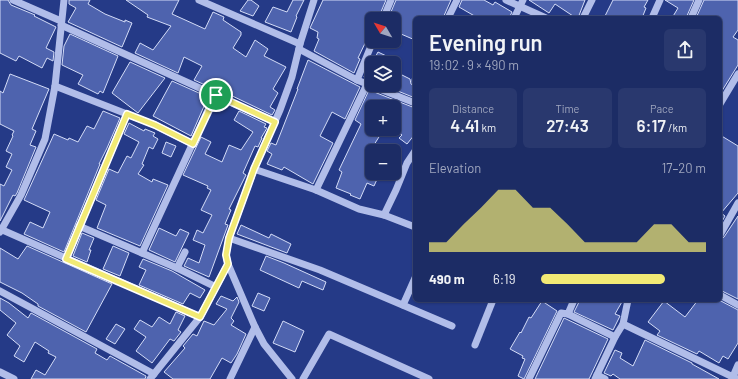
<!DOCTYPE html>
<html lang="en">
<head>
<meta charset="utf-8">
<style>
  :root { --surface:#1c2c65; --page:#29386e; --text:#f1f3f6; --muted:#a0a7bf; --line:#3a4879; --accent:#f2ea75 }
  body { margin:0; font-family:Barlow,sans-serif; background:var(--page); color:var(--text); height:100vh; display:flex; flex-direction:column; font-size:15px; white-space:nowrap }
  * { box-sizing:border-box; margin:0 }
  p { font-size:13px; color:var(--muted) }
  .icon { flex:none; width:22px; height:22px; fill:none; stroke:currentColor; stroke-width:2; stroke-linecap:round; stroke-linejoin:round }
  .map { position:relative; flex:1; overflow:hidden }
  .panel { position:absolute; left:413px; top:16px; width:309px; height:286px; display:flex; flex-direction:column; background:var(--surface); border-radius:6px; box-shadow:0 1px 3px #0004,0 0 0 1px var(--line) }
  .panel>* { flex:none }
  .needle { width:26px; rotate:309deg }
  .controls { position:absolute; left:365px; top:12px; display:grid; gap:8px }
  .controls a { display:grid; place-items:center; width:36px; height:36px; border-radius:6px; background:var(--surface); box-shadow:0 1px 3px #0004,0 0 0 1px var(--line); font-size:20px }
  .pin { position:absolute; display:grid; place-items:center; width:34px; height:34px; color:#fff; margin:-17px; border:2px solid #fff; border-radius:50%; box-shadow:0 1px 4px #0007 }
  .round { display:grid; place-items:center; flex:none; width:42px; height:42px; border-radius:6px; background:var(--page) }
  .headline { display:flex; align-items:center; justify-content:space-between; height:68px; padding:0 16px }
  h1 { font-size:22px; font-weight:600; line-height:30px }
  .stats { display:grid; grid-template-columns:repeat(3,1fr); gap:6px; height:68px; padding:4px 16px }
  .stats div { display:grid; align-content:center; border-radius:6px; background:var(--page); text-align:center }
  .stats b { font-size:17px; font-weight:600 }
  .stats small { font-size:11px; font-weight:400 }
  .stats p { font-size:11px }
  .chart { height:112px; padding:8px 16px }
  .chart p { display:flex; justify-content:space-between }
  .chart svg { width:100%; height:72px; margin-top:4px; fill:var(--accent); opacity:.7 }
  ul { padding:0 16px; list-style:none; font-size:13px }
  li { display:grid; grid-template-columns:64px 48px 1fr; align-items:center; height:30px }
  li i { height:10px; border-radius:5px; background:var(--accent) }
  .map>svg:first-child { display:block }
  .building { fill:#4e63ae; stroke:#d4dcf7 }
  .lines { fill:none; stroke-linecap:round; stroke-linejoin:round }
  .minor { stroke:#b1bde9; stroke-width:7 }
  .route-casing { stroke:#fff; stroke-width:8 }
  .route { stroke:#f2ea75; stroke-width:5 }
</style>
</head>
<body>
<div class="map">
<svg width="738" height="379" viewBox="0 0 738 379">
  <rect width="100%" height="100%" fill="#253a87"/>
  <g class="building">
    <path d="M 0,0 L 8,0 L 11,5 L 35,15 L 34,16 L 56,27 L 46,48 L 54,52 L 53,61 L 47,58 L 42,68 L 19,56 L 16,61 L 0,53 Z"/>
    <path d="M 69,0 L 90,0 L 88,4 L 105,14 L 125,22 L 125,20 L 132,23 L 122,47 L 68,22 L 76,8 L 69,4 Z"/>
    <path d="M 126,0 L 179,0 L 172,14 L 205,29 L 213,12 L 224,17 L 223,20 L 241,32 L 241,35 L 233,48 L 246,57 L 255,40 L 268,49 L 264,56 L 286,67 L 273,89 L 278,93 L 270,107 L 275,110 L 272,115 L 224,92 L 223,93 L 194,80 L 202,66 L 184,57 L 178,73 L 135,53 L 140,43 L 153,50 L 171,26 L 147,17 L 148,15 Z"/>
    <path d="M 248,0 L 251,0 L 259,6 L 253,16 L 240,11 Z"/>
    <path d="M 293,0 L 304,0 L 296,16 L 297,17 L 291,32 L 265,22 L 273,7 L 287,12 Z"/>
    <path d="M 323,0 L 386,0 L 378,19 L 372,19 L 372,26 L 366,35 L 368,37 L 358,58 L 360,59 L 354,73 L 314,51 L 319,39 L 317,38 L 318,32 L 310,28 Z"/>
    <path d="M 396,0 L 451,0 L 443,18 L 415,18 L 415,40 L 394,31 L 394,19 L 388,19 Z"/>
    <path d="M 462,0 L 484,0 L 493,5 L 495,2 L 512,12 L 509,18 L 478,18 L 459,7 Z"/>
    <path d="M 529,0 L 585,0 L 578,18 L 576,18 L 555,4 L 549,13 Z"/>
    <path d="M 613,0 L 648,0 L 644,7 L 646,8 L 642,18 L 604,18 Z"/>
    <path d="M 665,0 L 694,0 L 686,18 L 672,18 L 678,8 Z"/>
    <path d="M 704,0 L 738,0 L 738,30 L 733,37 L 738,40 L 738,65 L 720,94 L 720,18 L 696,18 Z"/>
    <path d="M 70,34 L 118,56 L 103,93 L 100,91 L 98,94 L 78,84 L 83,75 L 62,65 L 64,46 Z"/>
    <path d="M 378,52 L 401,63 L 372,63 Z"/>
    <path d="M 308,60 L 360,87 L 345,119 L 332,112 L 320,136 L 333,143 L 313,184 L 284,167 L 282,170 L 267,164 L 272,154 L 267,151 L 271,143 L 276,145 L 298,89 L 297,89 Z"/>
    <path d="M 130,62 L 165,78 L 138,113 L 112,93 Z"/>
    <path d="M 369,63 L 372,65 L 372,81 L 364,77 Z"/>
    <path d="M 394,71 L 410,79 L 411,84 L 415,86 L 415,98 L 383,85 L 394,85 Z"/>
    <path d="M 10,74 L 49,89 L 32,129 L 36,131 L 30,145 L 36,147 L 17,193 L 15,196 L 13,195 L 0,221 L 0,184 L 4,186 L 12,170 L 6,167 L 12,154 L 6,151 L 13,136 L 12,135 L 14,131 L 0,124 L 0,91 L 3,93 Z"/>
    <path d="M 172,81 L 208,97 L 191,136 L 153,116 Z"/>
    <path d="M 369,90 L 415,108 L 415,134 L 407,144 L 399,138 L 402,135 L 394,129 L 394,107 L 372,107 L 372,110 L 368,119 L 372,121 L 372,129 L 384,129 L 372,148 L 372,173 L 379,175 L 374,186 L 367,183 L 360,199 L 350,195 L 351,194 L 336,188 L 342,172 L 339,170 L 361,124 L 355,120 Z"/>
    <path d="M 103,111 L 120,118 L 107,148 L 99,164 L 100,164 L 64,252 L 24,234 L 30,222 L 43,228 L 50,212 L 24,200 L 54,134 L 68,140 L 69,138 L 78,142 L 87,126 L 94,129 Z"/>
    <path d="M 239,111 L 266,124 L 264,127 L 267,128 L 261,138 L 262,138 L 258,147 L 255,146 L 243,173 L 246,175 L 229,209 L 231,210 L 225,224 L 228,225 L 209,277 L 184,266 L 188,258 L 199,263 L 205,245 L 193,240 L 197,230 L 203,233 L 212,215 L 201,210 L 211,190 L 207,188 L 208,186 L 183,175 L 201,137 L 211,142 L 205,154 L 222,162 L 229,145 L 241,150 L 253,132 L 234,120 Z"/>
    <path d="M 129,123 L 144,131 L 145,129 L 155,133 L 153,136 L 158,139 L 153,149 L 149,147 L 142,164 L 144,165 L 138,174 L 152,182 L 153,179 L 168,185 L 140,246 L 97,228 L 106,205 L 96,200 L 109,169 L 118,173 L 127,156 L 131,158 L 139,142 L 124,134 Z"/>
    <path d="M 720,135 L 738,146 L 738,193 L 721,213 L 725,216 L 720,225 Z"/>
    <path d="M 166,142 L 176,146 L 171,157 L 162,153 Z"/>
    <path d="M 738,216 L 738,299 L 720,290 L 720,240 L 724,237 Z"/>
    <path d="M 241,225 L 269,238 L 271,234 L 291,244 L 287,253 L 237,234 Z"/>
    <path d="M 159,228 L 176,236 L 180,229 L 189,233 L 175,262 L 149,250 Z"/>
    <path d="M 82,233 L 94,238 L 89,250 L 91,250 L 87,262 L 73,256 Z"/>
    <path d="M 27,246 L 112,284 L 86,332 L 38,306 L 38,304 L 22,293 L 0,282 L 0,248 L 18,259 Z"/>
    <path d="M 113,246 L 129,253 L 120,276 L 103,269 Z"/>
    <path d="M 266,256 L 284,263 L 326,282 L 323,290 L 302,281 L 299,288 L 260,270 Z"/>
    <path d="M 143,259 L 172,271 L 205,290 L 200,298 L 190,293 L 183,304 L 139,285 L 146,270 L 139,267 Z"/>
    <path d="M 258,293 L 270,298 L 264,311 L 252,306 Z"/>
    <path d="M 221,296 L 233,301 L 237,297 L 239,302 L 231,318 L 234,321 L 231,325 L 246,334 L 237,354 L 231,363 L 222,358 L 210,379 L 173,379 L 164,372 L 185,348 L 183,346 L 193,334 L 197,336 L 204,321 L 214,325 L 227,309 L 216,304 Z"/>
    <path d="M 0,298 L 9,303 L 28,318 L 31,313 L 97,349 L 95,353 L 107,360 L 110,356 L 146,376 L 145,379 L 31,379 L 36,370 L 45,375 L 56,357 L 48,353 L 49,351 L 35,342 L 24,362 L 14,356 L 20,346 L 7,335 L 16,323 L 0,310 Z"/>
    <path d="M 580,300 L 623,300 L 615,314 L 620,316 L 613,330 L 574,312 Z"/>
    <path d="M 698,300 L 719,300 L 738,310 L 738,343 L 728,359 L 723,356 L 719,363 L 699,351 L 697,354 L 657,335 L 660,331 L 648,322 L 664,301 L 685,317 Z"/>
    <path d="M 542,301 L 557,311 L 524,379 L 518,376 L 525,359 L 522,358 L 523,356 L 510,349 L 520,332 L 521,333 L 529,317 L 531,318 Z"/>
    <path d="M 176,312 L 185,316 L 178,330 L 181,332 L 174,341 L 170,339 L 152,363 L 136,351 L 146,337 L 134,329 L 140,320 L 152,327 L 159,317 L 170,324 Z"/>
    <path d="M 564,318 L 608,339 L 590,377 L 589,379 L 535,379 Z"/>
    <path d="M 283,321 L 304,331 L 295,352 L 273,343 Z"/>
    <path d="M 116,324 L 125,329 L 115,344 L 106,339 Z"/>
    <path d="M 645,340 L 692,363 L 692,364 L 719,379 L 620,379 L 613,374 L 611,376 L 604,373 L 615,350 L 622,353 L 620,358 L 633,366 Z"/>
  </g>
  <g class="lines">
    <g class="minor">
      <path d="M 13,0 L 61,21"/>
      <path d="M 199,0 L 300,44"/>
      <path d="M 506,0 L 546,18"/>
      <path d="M 448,18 L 457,0"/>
      <path d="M 514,18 L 523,0"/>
      <path d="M 583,18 L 592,0"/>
      <path d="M 652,18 L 660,0"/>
      <path d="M 691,18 L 699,0"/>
      <path d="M 383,19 L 391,0"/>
      <path d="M 61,25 L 215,95 L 142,253 L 177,268 L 185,252"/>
      <path d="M 299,49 L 357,80 L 367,84 L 316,190"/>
      <path d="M 357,80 L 373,41"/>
      <path d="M 415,81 L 415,80"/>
      <path d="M 367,84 L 415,103"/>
      <path d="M 55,86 L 155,125 L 193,144"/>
      <path d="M 215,95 L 275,122"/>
      <path d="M 720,104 L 738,74"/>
      <path d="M 254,169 L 316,190 L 359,209 L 384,215 L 396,190 L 407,163 L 415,151"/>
      <path d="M 384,215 L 415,227"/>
      <path d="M 79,226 L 142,253"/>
      <path d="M 0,229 L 200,317"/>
      <path d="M 0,232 L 21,195 L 45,139 L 55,86 L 64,0"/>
      <path d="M 720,235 L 738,203"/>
      <path d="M 229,238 L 320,270 L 452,326"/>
      <path d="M 66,259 L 127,114"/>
      <path d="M 177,268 L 216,287"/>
      <path d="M 0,291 L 154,374"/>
      <path d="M 720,295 L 738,305"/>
      <path d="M 403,305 L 415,278"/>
      <path d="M 568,314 L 615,337"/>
      <path d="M 623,324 L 737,379"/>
      <path d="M 475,345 L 493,300"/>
      <path d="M 0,372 L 14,379"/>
      <path d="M 597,375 L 605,379"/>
      <path d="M 150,379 L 200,317 L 228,264"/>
      <path d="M 230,379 L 255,327"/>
      <path d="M 292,379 L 264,344 L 255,327 L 228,264 L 226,255 L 229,238 L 254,169 L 280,110 L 292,77 L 300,44 L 314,0"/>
      <path d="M 303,379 L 329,334 L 429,379"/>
      <path d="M 529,379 L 561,313 L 568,314 L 574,300"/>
      <path d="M 595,379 L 615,337 L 623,324 L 628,300"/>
      <path d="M 732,379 L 738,365"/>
    </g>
  </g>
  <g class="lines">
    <defs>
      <path id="route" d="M 216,95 L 275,122 L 254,169 L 229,238 L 226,255 L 228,264 L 200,317 L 66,259 L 127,114 L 155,125 L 193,144 Z"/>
    </defs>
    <use href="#route" class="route-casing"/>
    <use href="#route" class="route"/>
  </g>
</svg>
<div class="controls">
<a><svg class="needle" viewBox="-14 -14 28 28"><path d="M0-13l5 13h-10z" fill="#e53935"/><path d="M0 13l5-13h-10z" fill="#a0a7bf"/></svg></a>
<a><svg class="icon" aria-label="layers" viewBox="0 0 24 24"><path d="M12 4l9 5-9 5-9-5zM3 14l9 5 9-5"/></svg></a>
<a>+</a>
<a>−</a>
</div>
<div class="pin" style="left:216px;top:95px;background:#1e9e55"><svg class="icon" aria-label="arrive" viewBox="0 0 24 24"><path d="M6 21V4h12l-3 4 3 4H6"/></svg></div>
<section class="panel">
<div class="headline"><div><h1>Evening run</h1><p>19:02 · 9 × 490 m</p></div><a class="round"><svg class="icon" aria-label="share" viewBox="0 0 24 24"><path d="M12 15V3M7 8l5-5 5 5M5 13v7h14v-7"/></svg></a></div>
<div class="stats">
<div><p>Distance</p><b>4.41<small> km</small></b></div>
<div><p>Time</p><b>27:43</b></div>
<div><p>Pace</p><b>6:17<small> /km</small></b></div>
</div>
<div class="chart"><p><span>Elevation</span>17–20 m</p>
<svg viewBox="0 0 160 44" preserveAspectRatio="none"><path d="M0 44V38L10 38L20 27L30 17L40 6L50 6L60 17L70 17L80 27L90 38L100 38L110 38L120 38L130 27L140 27L150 38L160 38V44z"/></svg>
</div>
<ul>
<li><b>490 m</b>6:19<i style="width:75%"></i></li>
</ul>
</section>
</div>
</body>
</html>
